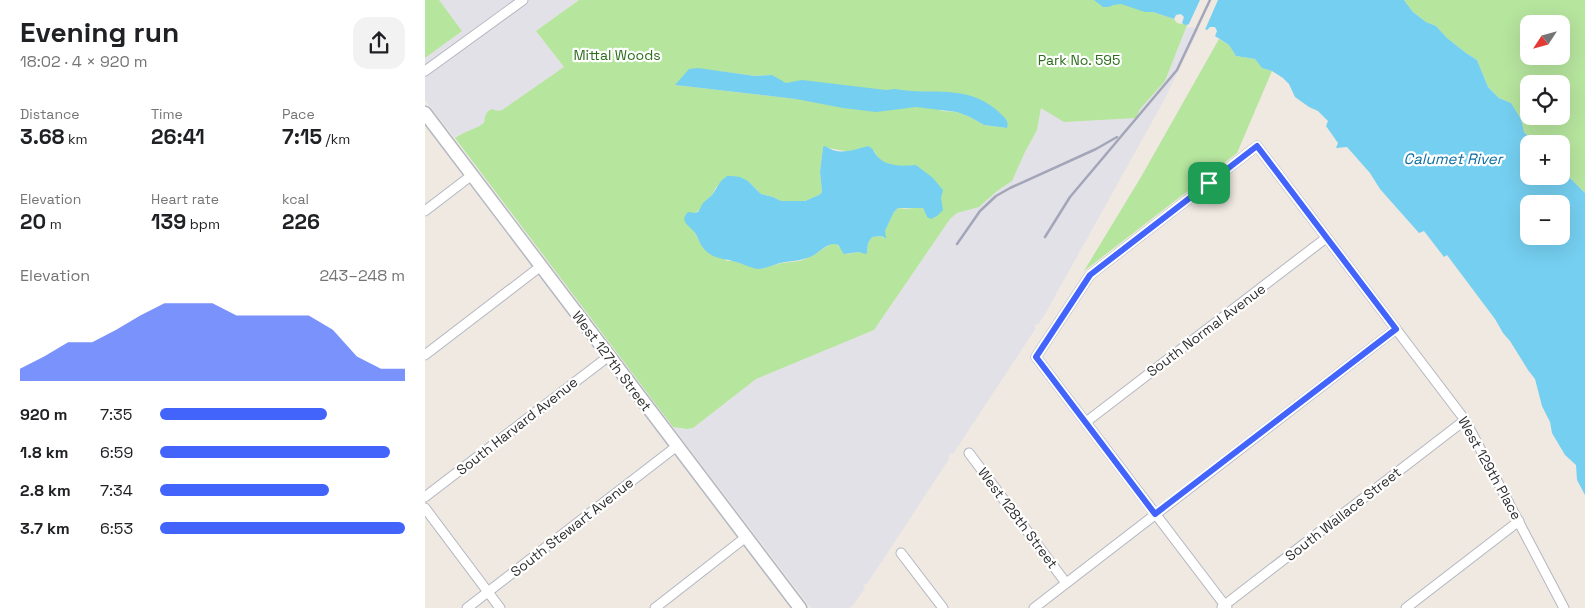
<!DOCTYPE html>
<html lang="en">
<head>
<meta charset="utf-8">
<style>
  :root { --surface:#fff; --page:#f2f2f2; --text:#202124; --muted:#757577; --accent:#4264fb }
  body { margin:0; font-family:"Space Grotesk",sans-serif; background:var(--page); color:var(--text); height:100vh; display:flex; flex-direction:column; font-size:19px; white-space:nowrap }
  * { box-sizing:border-box; margin:0 }
  p { font-size:16px; color:var(--muted) }
  .icon { flex:none; width:28px; height:28px; fill:none; stroke:currentColor; stroke-width:2; stroke-linecap:round; stroke-linejoin:round }
  .map { position:relative; flex:1; overflow:hidden }
  .drawer { display:flex; flex-direction:column; background:var(--surface); width:425px }
  .drawer>* { flex:none }
  .needle { width:32px; rotate:234deg }
  .buttons { position:absolute; left:1095px; top:15px; display:grid; gap:10px }
  .buttons a { display:grid; place-items:center; width:50px; height:50px; border-radius:10px; background:var(--surface); box-shadow:0 5px 20px #0002; font-size:25px }
  .pin { position:absolute; display:grid; place-items:center; width:42px; height:42px; color:#fff; margin:-21px; border-radius:10px; box-shadow:0 2px 8px #0006 }
  .round { display:grid; place-items:center; flex:none; width:52px; height:52px; border-radius:15px; background:var(--page) }
  .head { display:flex; align-items:center; justify-content:space-between; height:85px; padding:0 20px }
  h1 { font-size:28px; font-weight:700; line-height:38px }
  .figures { display:grid; grid-template-columns:repeat(3,1fr); gap:8px; height:85px; padding:5px 20px }
  .figures div { display:grid; align-content:center }
  .figures b { font-size:21px; font-weight:700 }
  .figures small { font-size:14px; font-weight:400 }
  .figures p { font-size:14px }
  .chart { height:140px; padding:10px 20px }
  .chart p { display:flex; justify-content:space-between }
  .chart svg { width:100%; height:90px; margin-top:5px; fill:var(--accent); opacity:.7 }
  ul { padding:0 20px; list-style:none; font-size:16px }
  li { display:grid; grid-template-columns:80px 60px 1fr; align-items:center; height:38px }
  li i { height:12px; border-radius:6px; background:var(--accent) }
  main { display:flex; flex:1; min-height:0 }
  .map>svg:first-child { display:block }
  .industrial { fill:#e3e1e8 }
  .green { fill:#b6e59e; fill-rule:evenodd }
  .water { fill:#75cff0; fill-rule:evenodd }
  .pier { fill:#efe9e1 }
  .lines { fill:none; stroke-linecap:round; stroke-linejoin:round }
  .minor-casing { stroke:#b4b7c1; stroke-width:11 }
  .secondary-casing { stroke:#b4b7c1; stroke-width:15 }
  .minor { stroke:#fff; stroke-width:9 }
  .secondary { stroke:#fff; stroke-width:12 }
  .rail { stroke:#a3a6b8; stroke-width:2.5 }
  .route-casing { stroke:#fff; stroke-width:10 }
  .route { stroke:#4264fb; stroke-width:6 }
  .labels { text-anchor:middle; dominant-baseline:central; stroke-width:4.5; stroke-linejoin:round; paint-order:stroke }
  .park-label { font-size:14px; fill:#2c6e1b; stroke:#fff }
  .street-label { font-size:14px; fill:#2e2e2e; stroke:#fff }
  .water-label { font-size:15px; font-style:italic; fill:#0d6fa3; stroke:#fff }
</style>
</head>
<body>
<main>
<section class="drawer">
<div class="head"><div><h1>Evening run</h1><p>18:02 · 4 × 920 m</p></div><a class="round"><svg class="icon" aria-label="share" viewBox="0 0 24 24"><path d="M12 15V3M7 8l5-5 5 5M5 13v7h14v-7"/></svg></a></div>
<div class="figures">
<div><p>Distance</p><b>3.68<small> km</small></b></div>
<div><p>Time</p><b>26:41</b></div>
<div><p>Pace</p><b>7:15<small> /km</small></b></div>
</div>
<div class="figures">
<div><p>Elevation</p><b>20<small> m</small></b></div>
<div><p>Heart rate</p><b>139<small> bpm</small></b></div>
<div><p>kcal</p><b>226</b></div>
</div>
<div class="chart"><p><span>Elevation</span>243–248 m</p>
<svg viewBox="0 0 160 44" preserveAspectRatio="none"><path d="M0 44V38L10 32L20 25L30 25L40 19L50 12L60 6L70 6L80 6L90 12L100 12L110 12L120 12L130 19L140 32L150 38L160 38V44z"/></svg>
</div>
<ul>
<li><b>920 m</b>7:35<i style="width:68%"></i></li>
<li><b>1.8 km</b>6:59<i style="width:94%"></i></li>
<li><b>2.8 km</b>7:34<i style="width:69%"></i></li>
<li><b>3.7 km</b>6:53<i style="width:100%"></i></li>
</ul>
</section>
<div class="map">
<svg width="1160" height="608" viewBox="0 0 1160 608">
  <rect width="100%" height="100%" fill="#efe9e1"/>
  <g class="industrial">
    <path d="M 14,0 L 154,0 L 111,31 L 139,67 L 77,110 L 60,115 L 59,123 L 52,129 L 35,134 L 30,138 L 0,100 L 0,58 L 37,31 Z"/>
    <path d="M 767,24 L 775,27 L 737,104 L 620,314 L 613,325 L 611,324 L 609,327 L 611,328 L 528,454 L 526,453 L 523,458 L 524,459 L 442,584 L 440,584 L 438,586 L 440,588 L 429,604 L 424,608 L 386,608 L 248,427 L 262,429 L 268,428 L 331,379 L 449,330 L 525,219 L 532,213 L 554,207 L 572,191 L 587,181 L 600,152 L 612,130 L 618,100 L 708,116 L 740,81 L 762,25 Z"/>
  </g>
  <g class="green">
    <path d="M 0,0 L 14,0 L 37,31 L 0,58 Z"/>
    <path d="M 154,0 L 691,0 L 749,19 L 752,23 L 762,25 L 740,81 L 715,109 L 711,118 L 639,122 L 616,108 L 612,130 L 600,152 L 587,181 L 572,191 L 554,207 L 532,213 L 525,219 L 449,330 L 331,379 L 268,428 L 262,429 L 248,427 L 30,138 C 39,131 50,130 59,123 C 60,116 60,112 67,109 L 73,111 L 77,110 L 139,67 L 111,31 ZM 293,71 L 330,76 L 347,75 L 381,100 L 250,85 ZM 470,89 L 478,91 L 582,128 L 559,125 L 545,117 L 532,112 L 517,111 ZM 443,146 L 450,152 L 453,158 L 512,216 L 502,217 L 498,208 C 490,207 482,210 473,208 L 469,212 L 460,231 L 460,239 L 457,236 L 447,237 L 443,243 L 442,253 L 434,252 L 422,254 L 411,244 L 406,244 L 387,256 L 375,261 L 357,263 L 335,269 L 308,261 L 302,261 L 275,242 L 268,230 L 270,214 L 287,195 L 291,187 L 323,181 L 336,194 L 348,197 L 356,201 L 380,201 L 394,195 L 397,192 L 395,172 L 398,147 L 425,152 Z"/>
    <path d="M 979,0 L 1160,0 L 1160,193 L 1136,169 L 1136,144 L 1110,144 L 1099,132 L 1096,119 L 1086,103 L 1074,98 L 1063,87 L 1052,60 L 1041,53 L 1022,38 L 1011,26 L 1001,22 L 988,12 ZM 1104,24 L 1136,24 L 1136,56 L 1104,56 ZM 1104,84 L 1136,84 L 1136,116 L 1104,116 Z"/>
    <path d="M 794,39 L 804,45 L 811,56 L 830,59 L 837,68 L 847,71 L 812,153 L 659,271 L 716,177 Z"/>
  </g>
  <g class="water">
    <path d="M 669,0 L 979,0 L 988,12 L 1001,22 L 1011,26 L 1022,38 L 1041,53 L 1052,60 L 1063,87 L 1074,98 L 1086,103 L 1096,119 L 1099,132 L 1110,144 L 1104,144 L 1104,176 L 1136,176 L 1136,169 L 1160,193 L 1160,495 L 1152,480 L 1151,465 L 1140,455 L 1127,433 L 1125,422 L 1117,406 L 1110,379 L 1103,370 L 1085,341 L 1078,333 L 1070,319 L 1022,255 L 1019,257 L 999,231 L 994,233 L 955,189 L 945,173 L 922,147 L 911,148 L 913,143 L 901,126 L 903,121 L 893,111 L 884,107 L 870,97 L 864,84 L 858,78 L 847,71 L 837,68 L 830,59 L 811,56 L 804,45 L 790,36 L 792,31 L 790,27 L 785,27 L 782,30 L 767,24 L 760,25 L 757,23 L 759,17 L 756,14 L 751,15 L 749,19 L 728,12 L 720,12 L 696,4 L 688,5 L 684,7 L 678,7 ZM 1104,204 L 1136,204 L 1136,236 L 1104,236 Z"/>
    <path d="M 273,68 L 330,76 L 347,75 L 361,83 L 377,80 L 461,90 L 470,89 C 507,96 545,82 577,115 C 581,119 584,122 582,128 L 559,125 L 545,117 L 532,112 L 491,107 L 451,112 L 418,108 L 371,99 L 250,85 L 264,69 Z"/>
    <path d="M 400,146 C 414,156 428,150 443,146 C 450,149 449,154 454,158 C 462,167 480,166 491,165 L 508,178 L 518,190 L 516,198 L 518,210 L 512,216 L 506,219 L 502,217 L 498,208 L 473,208 L 469,212 L 460,231 L 461,239 L 457,236 L 447,237 L 443,243 L 442,253 L 440,254 L 434,252 L 419,254 C 415,249 415,244 409,244 C 401,244 393,254 385,257 C 375,261 365,261 355,263 C 348,265 340,269 333,269 C 326,268 318,264 311,262 C 299,258 290,260 280,250 C 275,245 274,239 270,233 C 266,226 253,222 263,212 L 270,213 L 273,212 L 278,203 L 287,195 L 296,181 L 302,176 L 307,176 L 315,177 L 323,181 L 336,194 L 348,197 L 356,201 L 380,201 L 394,195 L 397,192 L 395,172 L 398,147 Z"/>
  </g>
  <path class="pier" d="M 775,0 L 793,0 L 779,32 L 767,27 L 762,28 Z"/>
  <g class="lines">
    <defs>
      <g id="minor">
        <path d="M 0,71 L 98,0"/>
        <path d="M 0,211 L 47,175"/>
        <path d="M 0,355 L 116,266"/>
        <path d="M 661,422 L 901,238"/>
        <path d="M 544,453 L 641,583"/>
        <path d="M 0,497 L 184,356"/>
        <path d="M 0,508 L 75,608"/>
        <path d="M 476,553 L 518,608"/>
        <path d="M 797,607 L 1040,420"/>
        <path d="M 42,608 L 252,446"/>
        <path d="M 230,608 L 321,537"/>
        <path d="M 609,608 L 971,329"/>
        <path d="M 802,608 L 611,357 L 665,275 L 832,146 L 1040,420 L 1139,608"/>
        <path d="M 981,608 L 1094,521"/>
      </g>
      <path id="secondary" d="M 0,113 L 375,608"/>
    </defs>
    <use href="#minor" class="minor-casing"/>
    <use href="#secondary" class="secondary-casing"/>
    <use href="#minor" class="minor"/>
    <use href="#secondary" class="secondary"/>
    <g class="rail">
      <path d="M 620,237 L 645,197 L 752,70 L 785,0"/>
      <path d="M 532,244 L 555,211 L 571,196 L 585,188 L 671,149 L 692,137"/>
    </g>
  </g>
  <g class="lines">
    <defs>
      <path id="route" d="M 832,146 L 971,329 L 730,514 L 611,357 L 665,275 Z"/>
    </defs>
    <use href="#route" class="route-casing"/>
    <use href="#route" class="route"/>
  </g>
  <g class="labels">
    <g class="park-label">
      <text x="192" y="55">Mittal Woods</text>
      <text x="654" y="60">Park No. 595</text>
    </g>
    <g class="street-label">
      <text transform="translate(781 330) rotate(-37)">South Normal Avenue</text>
      <text transform="translate(187 361) rotate(53)">West 127th Street</text>
      <text transform="translate(92 426) rotate(-38)">South Harvard Avenue</text>
      <text transform="translate(1065 468) rotate(61)">West 129th Place</text>
      <text transform="translate(918 514) rotate(-38)">South Wallace Street</text>
      <text transform="translate(593 518) rotate(53)">West 128th Street</text>
      <text transform="translate(147 527) rotate(-38)">South Stewart Avenue</text>
    </g>
    <g class="water-label">
      <text x="1028" y="158">Calumet River</text>
    </g>
  </g>
</svg>
<div class="buttons">
<a><svg class="needle" viewBox="-14 -14 28 28"><path d="M0-13l5 13h-10z" fill="#e53935"/><path d="M0 13l5-13h-10z" fill="#757577"/></svg></a>
<a><svg class="icon" aria-label="locate" viewBox="0 0 24 24"><circle cx="12" cy="12" r="6"/><path d="M12 2v4M12 18v4M2 12h4M18 12h4"/></svg></a>
<a>+</a>
<a>−</a>
</div>
<div class="pin" style="left:784px;top:183px;background:#1e9e55"><svg class="icon" aria-label="arrive" viewBox="0 0 24 24"><path d="M6 21V4h12l-3 4 3 4H6"/></svg></div>
</div>
</main>
</body>
</html>
